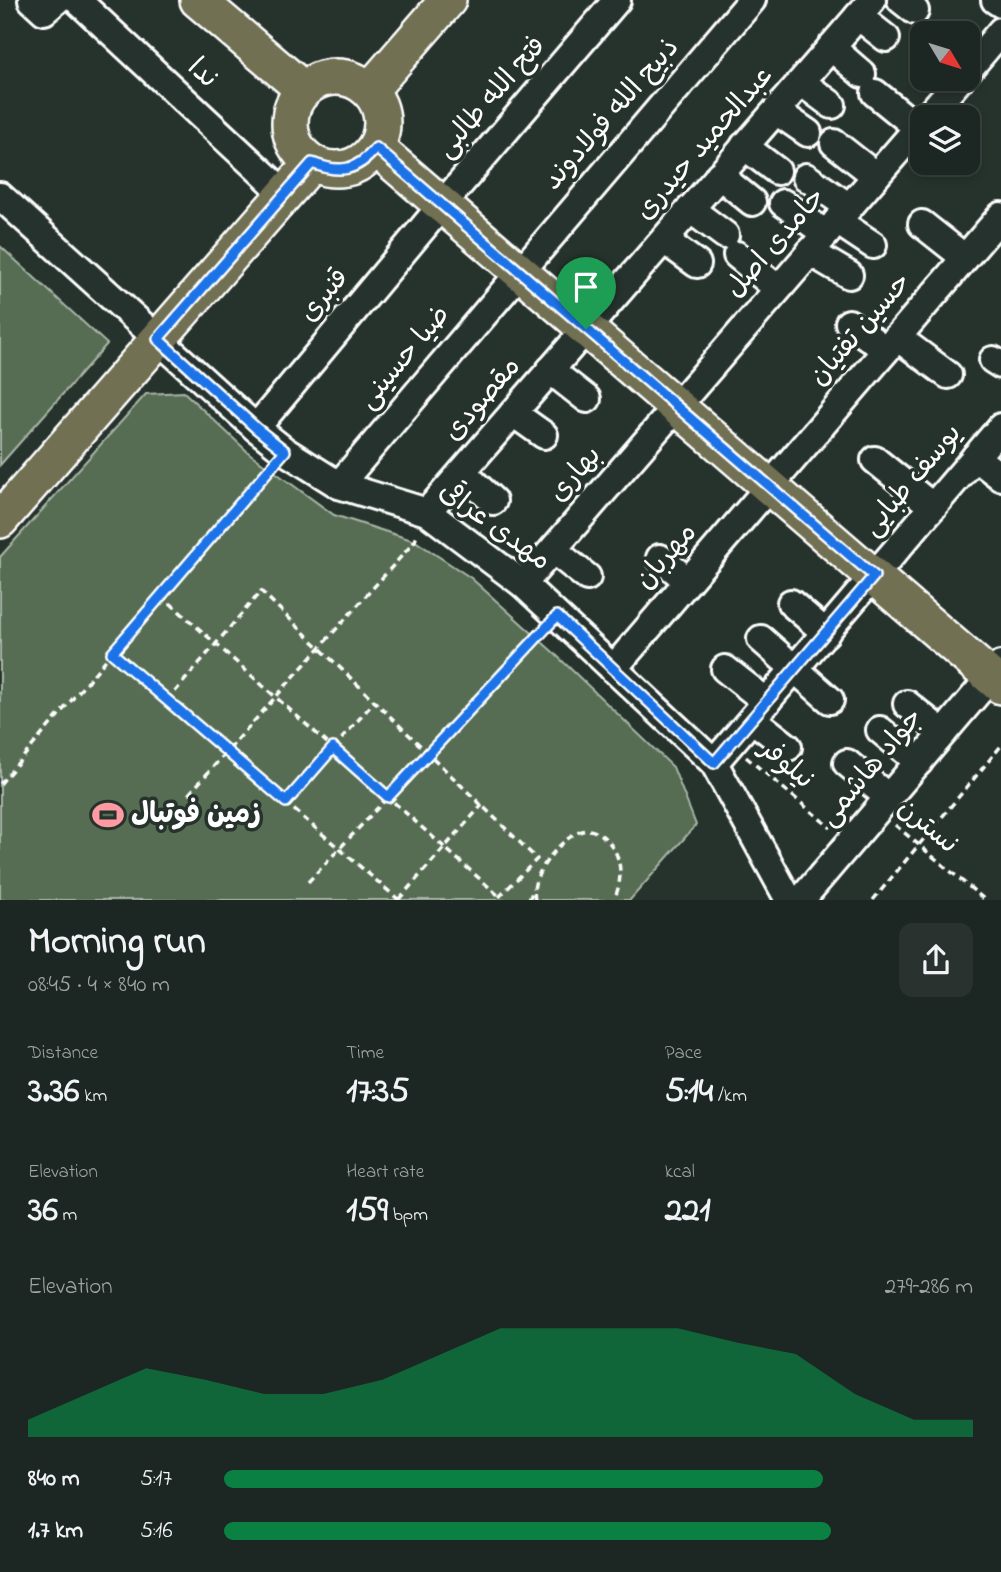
<!DOCTYPE html>
<html lang="en">
<head>
<meta charset="utf-8">
<style>
  :root { --surface:#1c2622; --page:#29322f; --text:#f1f3f6; --muted:#a0a5a5; --line:#3a4340; --accent:#0b8043 }
  body { margin:0; font-family:"Indie Flower","Playpen Sans Arabic",sans-serif; background:var(--page); color:var(--text); height:100vh; display:flex; flex-direction:column; font-size:26px; white-space:nowrap }
  * { box-sizing:border-box; margin:0 }
  p { font-size:23px; color:var(--muted) }
  .icon { flex:none; width:38px; height:38px; fill:none; stroke:currentColor; stroke-width:2; stroke-linecap:round; stroke-linejoin:round }
  .map { position:relative; height:900px; overflow:hidden }
  .details { display:flex; flex-direction:column; background:var(--surface); flex:1 }
  .details>* { flex:none }
  .needle { width:46px; rotate:128deg }
  .tools { position:absolute; left:910px; top:21px; display:grid; gap:14px }
  .tools a { display:grid; place-items:center; width:70px; height:70px; border-radius:14px; background:var(--surface); box-shadow:0 4px 10px #0003,0 0 0 2px var(--line); font-size:35px }
  .pin { position:absolute; display:grid; place-items:center; width:60px; height:60px; color:#fff; margin:-72px -30px; border-radius:50% 50% 50% 0; rotate:-45deg; box-shadow:0 0 7px #0007 }
  .pin .icon { rotate:45deg }
  .round { display:grid; place-items:center; flex:none; width:74px; height:74px; border-radius:14px; background:var(--page) }
  .overview { display:flex; align-items:center; justify-content:space-between; height:119px; padding:0 28px }
  h1 { font-size:38px; font-weight:700; line-height:52px }
  .stats { display:grid; grid-template-columns:repeat(3,1fr); gap:10px; height:119px; padding:7px 28px }
  .stats div { display:grid; align-content:center }
  .stats b { font-size:35px; font-weight:700 }
  .stats small { font-size:19px; font-weight:400 }
  .stats p { font-size:19px }
  .chart { height:196px; padding:14px 28px }
  .chart p { display:flex; justify-content:space-between }
  .chart svg { width:100%; height:126px; margin-top:7px; fill:var(--accent); opacity:.7 }
  ul { padding:0 28px; list-style:none; font-size:23px }
  li { display:grid; grid-template-columns:112px 84px 1fr; align-items:center; height:52px }
  li i { height:18px; border-radius:9px; background:var(--accent) }
  .map>svg:first-child { display:block }
  .green { fill:#566d52; stroke:#aab6a8; stroke-width:2 }
  .lines { fill:none; stroke-linecap:round; stroke-linejoin:round }
  .minor-casing { stroke:#fff; stroke-width:32 }
  .major-casing { stroke:#fff; stroke-width:40 }
  .path { stroke:#fff; stroke-width:3.5; stroke-dasharray:7 5; stroke-linecap:butt }
  .minor { stroke:#26332d; stroke-width:26 }
  .major { stroke:#716f52; stroke-width:35 }
  .route-casing { stroke:#fff; stroke-width:14 }
  .route { stroke:#1a73e8; stroke-width:9 }
  .labels { text-anchor:middle; dominant-baseline:central; stroke-width:7; stroke-linejoin:round; paint-order:stroke }
  .street-label { font-size:28px; fill:#fff; stroke:#26332d }
  .poi-label { font-size:28px; font-weight:bold; fill:#fff; stroke:#26332d; text-anchor:start }
</style>
</head>
<body>
<div class="map">
<svg width="1001" height="900" viewBox="0 0 1001 900">
  <rect width="100%" height="100%" fill="#26332d"/>
  <filter id="ink" filterUnits="userSpaceOnUse"><feTurbulence type="fractalNoise" baseFrequency=".0143" numOctaves="2"/><feDisplacementMap in="SourceGraphic" scale="14" xChannelSelector="R" yChannelSelector="G"/><feConvolveMatrix kernelMatrix="1 2 1 2 8 2 1 2 1" color-interpolation-filters="sRGB"/></filter>
  <g filter="url(#ink)">
    <g class="green">
      <path d="M 0,246 L 107,344 L 0,465 Z"/>
      <path d="M 184,392 L 249,453 L 334,515 L 415,541 L 471,578 L 553,652 L 673,767 L 696,825 L 630,900 L 0,900 L 0,557 L 146,394 Z"/>
    </g>
    <g class="lines">
      <defs>
        <g id="minor">
          <path d="M 32,0 L 44,11 L 57,0"/>
          <path d="M 77,0 L 285,194"/>
          <path d="M 901,0 L 915,11"/>
          <path d="M 995,0 L 1001,4"/>
          <path d="M 858,16 L 886,38"/>
          <path d="M 831,47 L 862,74"/>
          <path d="M 968,70 L 1001,31"/>
          <path d="M 801,82 L 832,105"/>
          <path d="M 875,93 L 918,128"/>
          <path d="M 776,111 L 808,133"/>
          <path d="M 927,117 L 960,79"/>
          <path d="M 834,143 L 876,176"/>
          <path d="M 744,146 L 777,171"/>
          <path d="M 719,175 L 752,202"/>
          <path d="M 806,177 L 849,207"/>
          <path d="M 0,196 L 256,428 L 285,451 L 339,485 L 427,512 L 523,584 L 714,763 L 789,900"/>
          <path d="M 783,203 L 826,234"/>
          <path d="M 690,209 L 725,235"/>
          <path d="M 837,221 L 873,245"/>
          <path d="M 922,224 L 965,258"/>
          <path d="M 664,240 L 697,264"/>
          <path d="M 810,252 L 849,275"/>
          <path d="M 737,255 L 778,289"/>
          <path d="M 849,323 L 886,350"/>
          <path d="M 897,337 L 948,375"/>
          <path d="M 993,360 L 1001,365"/>
          <path d="M 550,370 L 587,399"/>
          <path d="M 513,413 L 544,435"/>
          <path d="M 256,428 L 442,205 L 617,0"/>
          <path d="M 975,457 L 1001,477"/>
          <path d="M 875,460 L 933,507"/>
          <path d="M 462,472 L 493,501"/>
          <path d="M 339,485 L 752,0"/>
          <path d="M 427,512 L 872,0"/>
          <path d="M 553,550 L 587,577"/>
          <path d="M 660,558 L 688,581"/>
          <path d="M 523,584 L 922,123"/>
          <path d="M 791,603 L 826,633"/>
          <path d="M 761,639 L 830,700"/>
          <path d="M 613,669 L 1001,216"/>
          <path d="M 725,669 L 767,702"/>
          <path d="M 907,704 L 943,733"/>
          <path d="M 752,719 L 788,747"/>
          <path d="M 880,730 L 919,762"/>
          <path d="M 714,763 L 1001,427"/>
          <path d="M 847,763 L 888,797"/>
          <path d="M 801,900 L 1001,665"/>
        </g>
        <g id="major">
          <path d="M 198,0 L 304,90"/>
          <circle cx="336" cy="123" r="46"/>
          <path d="M 370,90 L 448,0"/>
          <path d="M 376,148 L 1001,686"/>
          <path d="M 0,520 L 312,163"/>
        </g>
      </defs>
      <use href="#minor" class="minor-casing"/>
      <use href="#major" class="major-casing"/>
      <g class="path">
        <path d="M 161,595 L 499,896"/>
        <path d="M 112,653 L 399,900"/>
        <path d="M 167,701 L 261,591 L 537,859 L 496,900"/>
        <path d="M 746,757 L 831,828"/>
        <path d="M 0,784 L 271,466"/>
        <path d="M 189,794 L 415,541 L 418,533"/>
        <path d="M 286,802 L 375,701"/>
        <path d="M 895,825 L 985,900"/>
        <path d="M 308,882 L 544,631"/>
        <path d="M 399,899 L 482,805"/>
        <path d="M 529,900 L 534,888"/>
        <path d="M 535,900 C 534,895 534,889 535,884 C 540,865 566,832 587,830 C 595,830 600,834 606,839 C 623,856 623,879 614,900"/>
        <path d="M 873,900 L 1001,746"/>
      </g>
      <use href="#minor" class="minor"/>
      <use href="#major" class="major"/>
    </g>
  </g>
  <g class="lines" filter="url(#ink)">
    <defs>
      <path id="route" d="M 376,148 L 874,576 L 714,763 L 557,616 L 388,797 L 333,748 L 286,802 L 112,653 L 285,451 L 256,428 L 158,339 L 312,163 C 340,174 357,171 376,148 Z"/>
    </defs>
    <use href="#route" class="route-casing"/>
    <use href="#route" class="route"/>
  </g>
  <defs>
    <symbol id="stadium-bare" viewBox="-9 -9 18 18"><path d="M0-5a6.5 5 0 1 0 0 10a6.5 5 0 1 0 0-10ZM-3.5-1.8h7v3.6h-7Z" fill="#ff9aa2" stroke="#26332d" stroke-width="2.5" paint-order="stroke"/></symbol>
  </defs>
  <g fill-rule="evenodd">
    <use href="#stadium-bare" x="86" y="793" width="44" height="44"/>
  </g>
  <g class="labels">
    <g class="street-label">
      <text transform="translate(202 74) rotate(43)">ندا</text>
      <text transform="translate(492 98) rotate(-49)">فتح الله طالبی</text>
      <text transform="translate(612 115) rotate(-49)">ذبیح الله فولادوند</text>
      <text transform="translate(705 144) rotate(-49)">عبدالحمید حیدری</text>
      <text transform="translate(776 244) rotate(-49)">حامدی اصل</text>
      <text transform="translate(325 296) rotate(-50)">قنبری</text>
      <text transform="translate(861 330) rotate(-49)">حسین تفتیان</text>
      <text transform="translate(405 358) rotate(-50)">ضیا حسینی</text>
      <text transform="translate(483 400) rotate(-49)">مقصودی</text>
      <text transform="translate(576 475) rotate(-49)">بهاری</text>
      <text transform="translate(913 481) rotate(-50)">یوسف طبایی</text>
      <text transform="translate(494 527) rotate(36)">مهدی عراقی</text>
      <text transform="translate(667 557) rotate(-49)">مهربان</text>
      <text transform="translate(786 765) rotate(40)">نیلوفر</text>
      <text transform="translate(872 768) rotate(-50)">جواد هاشمی</text>
      <text transform="translate(927 827) rotate(40)">نسترن</text>
    </g>
    <g class="poi-label">
      <text x="131" y="815">زمین فوتبال</text>
    </g>
  </g>
</svg>
<div class="tools">
<a><svg class="needle" viewBox="-14 -14 28 28"><path d="M0-13l5 13h-10z" fill="#e53935"/><path d="M0 13l5-13h-10z" fill="#a0a5a5"/></svg></a>
<a><svg class="icon" aria-label="layers" viewBox="0 0 24 24"><path d="M12 4l9 5-9 5-9-5zM3 14l9 5 9-5"/></svg></a>
</div>
<div class="pin" style="left:586px;top:329px;background:#1e9e55"><svg class="icon" aria-label="arrive" viewBox="0 0 24 24"><path d="M6 21V4h12l-3 4 3 4H6"/></svg></div>
</div>
<section class="details">
<div class="overview"><div><h1>Morning run</h1><p>08:45 · 4 × 840 m</p></div><a class="round"><svg class="icon" aria-label="share" viewBox="0 0 24 24"><path d="M12 15V3M7 8l5-5 5 5M5 13v7h14v-7"/></svg></a></div>
<div class="stats">
<div><p>Distance</p><b>3.36<small> km</small></b></div>
<div><p>Time</p><b>17:35</b></div>
<div><p>Pace</p><b>5:14<small> /km</small></b></div>
</div>
<div class="stats">
<div><p>Elevation</p><b>36<small> m</small></b></div>
<div><p>Heart rate</p><b>159<small> bpm</small></b></div>
<div><p>kcal</p><b>221</b></div>
</div>
<div class="chart"><p><span>Elevation</span>279–286 m</p>
<svg viewBox="0 0 160 44" preserveAspectRatio="none"><path d="M0 44V38L10 29L20 20L30 24L40 29L50 29L60 24L70 15L80 6L90 6L100 6L110 6L120 11L130 15L140 29L150 38L160 38V44z"/></svg>
</div>
<ul>
<li><b>840 m</b>5:17<i style="width:80%"></i></li>
<li><b>1.7 km</b>5:16<i style="width:81%"></i></li>
</ul>
</section>
</body>
</html>
